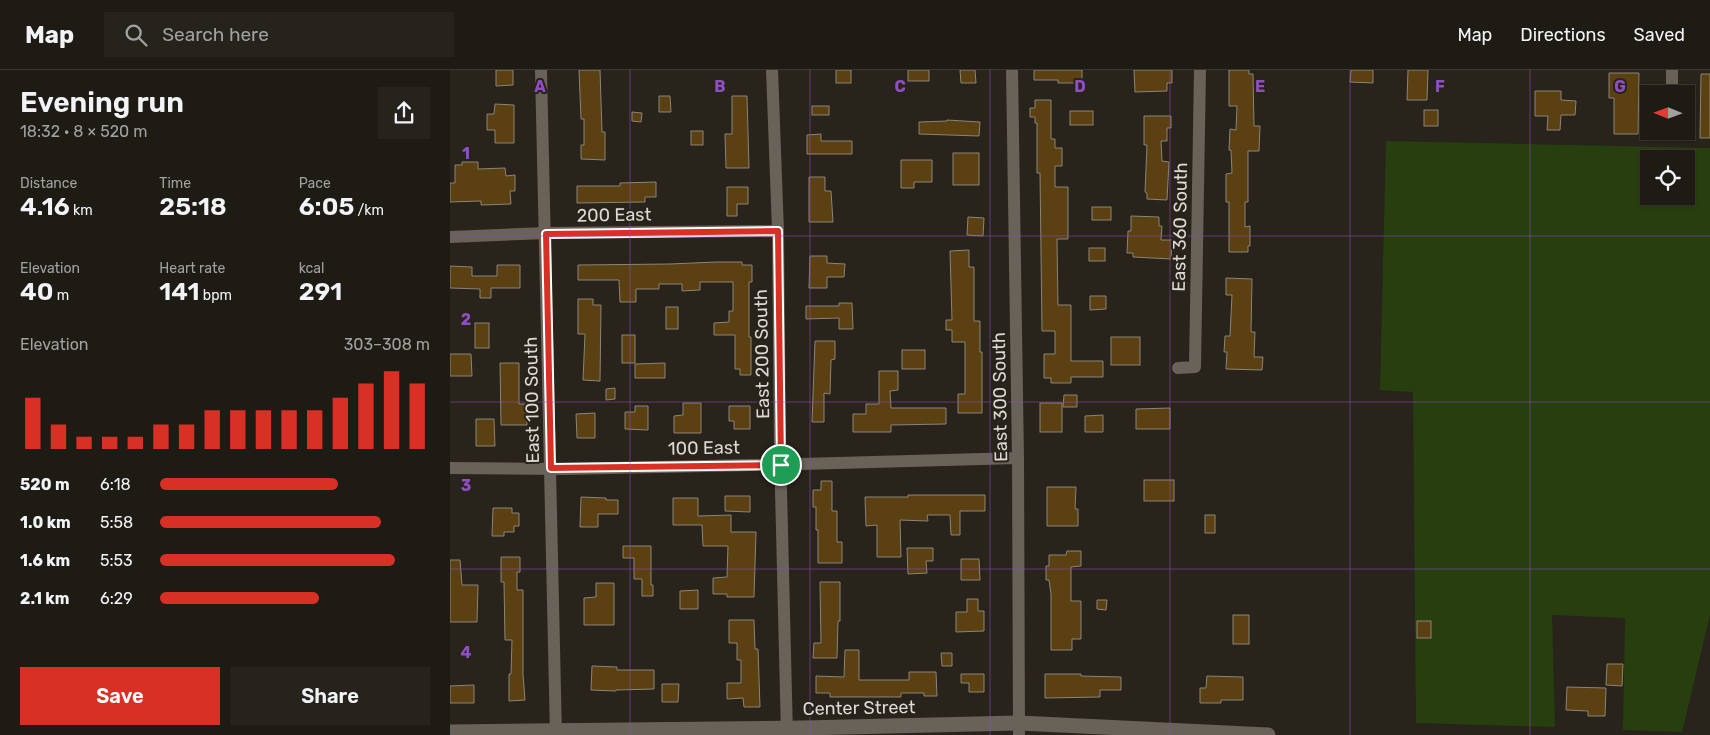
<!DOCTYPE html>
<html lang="en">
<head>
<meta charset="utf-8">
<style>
  :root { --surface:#1e1a14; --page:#26231d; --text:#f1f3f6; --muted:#a1a1a0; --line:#3c3834; --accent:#d93025 }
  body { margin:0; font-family:Rubik,sans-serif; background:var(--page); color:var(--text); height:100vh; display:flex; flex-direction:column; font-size:19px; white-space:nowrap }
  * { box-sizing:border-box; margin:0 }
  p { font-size:16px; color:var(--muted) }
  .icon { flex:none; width:28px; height:28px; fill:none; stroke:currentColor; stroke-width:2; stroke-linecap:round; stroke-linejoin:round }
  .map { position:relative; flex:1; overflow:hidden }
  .drawer { display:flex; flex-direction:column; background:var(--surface); width:450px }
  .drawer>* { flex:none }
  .needle { width:32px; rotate:271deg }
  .fabs { position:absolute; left:1190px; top:15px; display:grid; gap:10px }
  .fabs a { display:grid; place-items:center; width:55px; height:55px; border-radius:0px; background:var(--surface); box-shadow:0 1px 4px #0004,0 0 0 1px var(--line); font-size:25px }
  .pin { position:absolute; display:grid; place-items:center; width:42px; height:42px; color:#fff; margin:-21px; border:2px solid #fff; border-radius:50%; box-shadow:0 1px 5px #0007 }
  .round { display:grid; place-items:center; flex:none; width:52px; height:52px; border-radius:0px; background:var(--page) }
  .summary { display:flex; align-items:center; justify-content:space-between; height:85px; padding:0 20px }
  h1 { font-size:28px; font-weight:600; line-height:38px }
  .stats { display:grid; grid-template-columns:repeat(3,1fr); gap:8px; height:85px; padding:5px 20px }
  .stats div { display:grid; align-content:center }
  .stats b { font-size:25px; font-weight:600 }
  .stats small { font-size:14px; font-weight:400 }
  .stats p { font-size:14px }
  .chart { height:140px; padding:10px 20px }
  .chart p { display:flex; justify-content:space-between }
  .chart svg { width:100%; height:90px; margin-top:5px; stroke:var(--accent); stroke-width:6 }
  .button { display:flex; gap:10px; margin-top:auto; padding:10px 20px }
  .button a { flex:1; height:58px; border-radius:0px; background:var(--accent); color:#fff; font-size:20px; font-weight:600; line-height:58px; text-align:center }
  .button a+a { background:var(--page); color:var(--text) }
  ul { padding:0 20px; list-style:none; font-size:16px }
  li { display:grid; grid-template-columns:80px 60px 1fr; align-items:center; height:38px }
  li i { height:12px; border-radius:6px; background:var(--accent) }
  header { display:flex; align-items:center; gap:30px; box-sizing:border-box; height:70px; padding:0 25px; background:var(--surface); border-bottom:1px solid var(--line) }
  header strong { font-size:24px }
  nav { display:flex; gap:28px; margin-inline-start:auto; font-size:18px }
  .search { width:350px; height:45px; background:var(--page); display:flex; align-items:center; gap:12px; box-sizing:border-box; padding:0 18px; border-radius:0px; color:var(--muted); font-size:19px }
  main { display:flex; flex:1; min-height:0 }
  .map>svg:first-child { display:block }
  .green { fill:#273f0f; fill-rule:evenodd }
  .building { fill:#5b4012; stroke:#8a847a }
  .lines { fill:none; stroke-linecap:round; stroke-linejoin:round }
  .minor { stroke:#686259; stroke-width:12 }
  .tertiary { stroke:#686259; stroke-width:15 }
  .route-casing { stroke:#fff; stroke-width:10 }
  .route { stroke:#d93025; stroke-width:6 }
  .grid { fill:none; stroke:#8f4fc3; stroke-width:1; stroke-opacity:0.55 }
  .labels { text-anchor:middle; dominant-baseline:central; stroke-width:4; stroke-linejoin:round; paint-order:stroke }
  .street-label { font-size:18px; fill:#dddad5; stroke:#28231b }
  .grid-label { font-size:16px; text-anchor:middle; font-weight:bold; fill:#8f4fc3; stroke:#28231b; stroke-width:4; stroke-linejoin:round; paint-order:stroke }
</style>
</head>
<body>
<header>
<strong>Map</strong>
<div class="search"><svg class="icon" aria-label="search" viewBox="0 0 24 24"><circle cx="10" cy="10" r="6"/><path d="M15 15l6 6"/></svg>Search here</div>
<nav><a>Map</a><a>Directions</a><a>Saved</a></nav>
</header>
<main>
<section class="drawer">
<div class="summary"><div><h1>Evening run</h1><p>18:32 · 8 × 520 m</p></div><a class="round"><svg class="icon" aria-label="share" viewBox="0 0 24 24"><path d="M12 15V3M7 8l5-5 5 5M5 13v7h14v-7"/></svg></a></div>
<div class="stats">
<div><p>Distance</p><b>4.16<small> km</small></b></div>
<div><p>Time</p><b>25:18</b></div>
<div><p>Pace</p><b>6:05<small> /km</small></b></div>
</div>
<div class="stats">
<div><p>Elevation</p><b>40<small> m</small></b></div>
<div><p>Heart rate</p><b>141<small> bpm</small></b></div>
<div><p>kcal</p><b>291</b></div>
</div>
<div class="chart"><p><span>Elevation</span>303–308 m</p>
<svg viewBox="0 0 160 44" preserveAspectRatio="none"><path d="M5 44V19M15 44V32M25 44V38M35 44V38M45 44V38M55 44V32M65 44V32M75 44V25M85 44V25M95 44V25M105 44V25M115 44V25M125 44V19M135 44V12M145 44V6M155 44V12"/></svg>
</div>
<ul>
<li><b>520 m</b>6:18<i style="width:66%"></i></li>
<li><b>1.0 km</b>5:58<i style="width:82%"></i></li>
<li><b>1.6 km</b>5:53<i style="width:87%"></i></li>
<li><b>2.1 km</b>6:29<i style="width:59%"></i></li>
</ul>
<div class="button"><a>Save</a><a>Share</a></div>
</section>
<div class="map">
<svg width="1260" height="665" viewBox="0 0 1260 665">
  <rect width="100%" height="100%" fill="#28231b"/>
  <path class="green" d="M 936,71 L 1260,78 L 1260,545 L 1232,662 L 1173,660 L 1175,548 L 1102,545 L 1105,657 L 966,653 L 963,322 L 930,320 ZM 1199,89 L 1236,89 L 1236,126 L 1199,126 Z"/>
  <g class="building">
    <path d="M 46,0 L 63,0 L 63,15 L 46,16 Z"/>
    <path d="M 129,0 L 150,0 L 152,62 L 155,62 L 155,90 L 131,89 L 131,75 L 134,75 L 134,49 L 131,49 Z"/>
    <rect x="386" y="0" width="15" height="13"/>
    <rect x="458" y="0" width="21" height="11"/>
    <path d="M 510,0 L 525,0 L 526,13 L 511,13 Z"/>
    <path d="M 584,0 L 632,0 L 632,13 L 608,13 L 608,10 L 584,10 Z"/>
    <path d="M 684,0 L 722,0 L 722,13 L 717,13 L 717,21 L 685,22 Z"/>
    <path d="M 779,0 L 799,0 L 799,4 L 803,4 L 804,56 L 810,56 L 809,81 L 798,81 L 798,132 L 795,132 L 795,157 L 800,156 L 800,176 L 798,176 L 798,182 L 779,182 L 779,132 L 776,132 L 776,104 L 782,103 L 781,80 L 779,80 L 780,59 L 786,60 L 787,36 L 779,36 Z"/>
    <path d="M 901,0 L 923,0 L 923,13 L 900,12 Z"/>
    <path d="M 958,0 L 978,0 L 977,30 L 957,30 Z"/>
    <path d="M 1159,3 L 1189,3 L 1188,64 L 1164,64 L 1164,28 L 1159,28 Z"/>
    <path d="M 1251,4 L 1260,4 L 1260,68 L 1250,68 Z"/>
    <path d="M 1085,21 L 1111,21 L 1111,30 L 1126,31 L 1125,45 L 1111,45 L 1110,60 L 1097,60 L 1098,46 L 1085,46 Z"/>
    <path d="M 209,26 L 220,26 L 221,42 L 209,42 Z"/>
    <path d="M 282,26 L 297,26 L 299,98 L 276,98 L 275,64 L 282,64 Z"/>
    <path d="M 585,30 L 601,30 L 601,69 L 605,69 L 605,78 L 612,78 L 612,96 L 605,96 L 605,117 L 618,117 L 618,169 L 607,169 L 608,235 L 621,235 L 621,291 L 653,291 L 653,307 L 621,307 L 621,313 L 601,313 L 601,308 L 594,308 L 594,284 L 605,284 L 605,261 L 592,261 L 590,103 L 587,103 L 587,53 L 585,53 L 585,47 L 580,47 L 580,38 L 585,38 Z"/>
    <path d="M 45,34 L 64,35 L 64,73 L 45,73 L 45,60 L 37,60 L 37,44 L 44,44 Z"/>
    <rect x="362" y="36" width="17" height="9"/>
    <rect x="974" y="40" width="14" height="16"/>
    <rect x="620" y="41" width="23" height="14"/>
    <path d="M 182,42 L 192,43 L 191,52 L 182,51 Z"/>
    <path d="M 694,46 L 721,46 L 721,58 L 717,58 L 717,71 L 711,71 L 712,91 L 719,92 L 717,130 L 697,129 L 697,123 L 695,122 L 697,75 L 694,75 Z"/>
    <path d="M 497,50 L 530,52 L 529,66 L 469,64 L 469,52 L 497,51 Z"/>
    <rect x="241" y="61" width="12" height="14"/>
    <path d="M 371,64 L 371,71 L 402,71 L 402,84 L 357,84 L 357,65 Z"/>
    <rect x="503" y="83" width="26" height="32"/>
    <path d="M 451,90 L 482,90 L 482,112 L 464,112 L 464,118 L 451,118 Z"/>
    <path d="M 12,92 L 28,92 L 28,99 L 55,98 L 56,106 L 65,105 L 65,121 L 60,121 L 61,134 L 31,135 L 31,131 L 0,132 L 0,113 L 5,113 L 5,95 L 12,95 Z"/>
    <path d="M 359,107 L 375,107 L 375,121 L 381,121 L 383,152 L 359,152 Z"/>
    <path d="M 206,112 L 206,127 L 195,127 L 195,132 L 127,133 L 127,116 L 170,116 L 170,113 Z"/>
    <path d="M 277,117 L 298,117 L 298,134 L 287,134 L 287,146 L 277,146 Z"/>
    <rect x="642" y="137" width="19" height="13"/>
    <path d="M 681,146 L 709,147 L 709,156 L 712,156 L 711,170 L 722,170 L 721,189 L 683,187 L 683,183 L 677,183 L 678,161 L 681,161 Z"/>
    <path d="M 518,147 L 534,148 L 533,166 L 517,165 Z"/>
    <rect x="639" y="178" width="16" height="13"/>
    <path d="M 519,180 L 519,197 L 524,197 L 524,251 L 530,251 L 530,282 L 532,282 L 532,343 L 508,343 L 508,324 L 515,324 L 515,272 L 502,272 L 502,260 L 496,260 L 496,250 L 502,250 L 500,181 Z"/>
    <path d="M 360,186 L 377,186 L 377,193 L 395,194 L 394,207 L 377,207 L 377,218 L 359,218 Z"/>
    <path d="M 266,192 L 292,192 L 292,195 L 302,195 L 302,212 L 299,212 L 299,267 L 301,267 L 301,305 L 290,305 L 290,299 L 285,299 L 285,265 L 264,265 L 264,253 L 279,252 L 279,241 L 283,241 L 283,212 L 250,212 L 250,220 L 232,221 L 232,214 L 209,214 L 209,219 L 186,219 L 186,232 L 170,232 L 169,210 L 128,210 L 128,195 L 220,194 Z"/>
    <path d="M 47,195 L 70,195 L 70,218 L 41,218 L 41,228 L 30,228 L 30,219 L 0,218 L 0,196 L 22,197 L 22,206 L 47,206 Z"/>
    <path d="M 776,208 L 802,209 L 801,262 L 805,262 L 804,287 L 813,287 L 812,300 L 776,299 L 777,282 L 774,282 L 775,266 L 780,266 L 782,225 L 776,225 Z"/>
    <path d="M 640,226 L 656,226 L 656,239 L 640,240 Z"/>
    <path d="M 128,229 L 143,229 L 143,235 L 151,235 L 150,311 L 133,310 L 135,264 L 128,264 Z"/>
    <path d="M 389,233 L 402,233 L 403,259 L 389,259 L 389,248 L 356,249 L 356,236 L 389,236 Z"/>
    <rect x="216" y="237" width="12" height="22"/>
    <rect x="25" y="253" width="14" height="25"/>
    <rect x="172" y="265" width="13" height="28"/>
    <rect x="661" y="267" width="29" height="28"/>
    <path d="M 365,271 L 385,271 L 385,289 L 381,290 L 380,324 L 374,323 L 374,352 L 362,352 Z"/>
    <rect x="452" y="280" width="23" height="19"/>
    <path d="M 0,284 L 21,284 L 22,306 L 0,306 Z"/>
    <path d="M 50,293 L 69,293 L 69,334 L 77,334 L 77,355 L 51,355 Z"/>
    <path d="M 215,293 L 215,308 L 185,308 L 185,294 Z"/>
    <path d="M 429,301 L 448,301 L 448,320 L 440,321 L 441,338 L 496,338 L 496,354 L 441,355 L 441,362 L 403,362 L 403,344 L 416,344 L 416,334 L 429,334 Z"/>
    <path d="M 165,318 L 165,329 L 156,330 L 156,319 Z"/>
    <path d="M 614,325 L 627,325 L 627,337 L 613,337 Z"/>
    <path d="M 233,333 L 251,333 L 251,363 L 224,363 L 224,346 L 233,345 Z"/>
    <rect x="590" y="333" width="22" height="29"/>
    <path d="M 185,336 L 198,336 L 198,360 L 175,359 L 175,342 L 185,342 Z"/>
    <path d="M 279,336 L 300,336 L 300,359 L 284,359 L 284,351 L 279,351 Z"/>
    <path d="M 720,338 L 720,359 L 686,359 L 686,339 Z"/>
    <path d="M 145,343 L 145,368 L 127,368 L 126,344 Z"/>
    <path d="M 653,345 L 653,362 L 635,362 L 635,346 Z"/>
    <path d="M 26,349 L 44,349 L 45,376 L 26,376 Z"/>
    <rect x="694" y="410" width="30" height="21"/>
    <path d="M 371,411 L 382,411 L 382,441 L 387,441 L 387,472 L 392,472 L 392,493 L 368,493 L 368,460 L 366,460 L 366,437 L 363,437 L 363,420 L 371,420 Z"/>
    <path d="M 597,417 L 626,417 L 625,439 L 628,439 L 628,456 L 597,456 Z"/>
    <path d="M 458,425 L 535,425 L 535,441 L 510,441 L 510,465 L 501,465 L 500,445 L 477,445 L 478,451 L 450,450 L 451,487 L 427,487 L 427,455 L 416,456 L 415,427 L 458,427 Z"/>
    <path d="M 275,426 L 300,426 L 300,442 L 275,441 Z"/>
    <path d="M 131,427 L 156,428 L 156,430 L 168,430 L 168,444 L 148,444 L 148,457 L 130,457 Z"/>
    <path d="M 223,428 L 248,428 L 248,446 L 281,445 L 281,462 L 306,462 L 304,527 L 277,527 L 277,524 L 263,524 L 263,508 L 277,507 L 278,476 L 253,476 L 252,455 L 223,455 Z"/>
    <path d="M 43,438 L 62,438 L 62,443 L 69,443 L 69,456 L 64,456 L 64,462 L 54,462 L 54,466 L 42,466 Z"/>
    <rect x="755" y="445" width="10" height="18"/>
    <path d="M 173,476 L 201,476 L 201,515 L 203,515 L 203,526 L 192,526 L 192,509 L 184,509 L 184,488 L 173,488 Z"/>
    <path d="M 457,478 L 483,478 L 483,491 L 476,491 L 477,503 L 458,504 Z"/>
    <path d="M 617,481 L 631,481 L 631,496 L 621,497 L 621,531 L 631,531 L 631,569 L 622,569 L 622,580 L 601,580 L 601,524 L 599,510 L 596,510 L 596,496 L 599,496 L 599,485 L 616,485 Z"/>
    <path d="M 51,487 L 70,487 L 70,502 L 67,502 L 67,520 L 73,520 L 73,604 L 75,630 L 59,631 L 59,604 L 61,604 L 62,570 L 55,570 L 54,512 L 51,512 Z"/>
    <path d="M 511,489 L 529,489 L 530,510 L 511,510 Z"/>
    <path d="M 0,490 L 10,490 L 12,515 L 28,515 L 27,552 L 0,552 Z"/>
    <path d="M 370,512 L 390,512 L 390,551 L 388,551 L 387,588 L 363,588 L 364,573 L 371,573 Z"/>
    <path d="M 146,513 L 164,513 L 164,555 L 134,555 L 134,528 L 146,527 Z"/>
    <path d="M 248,520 L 248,539 L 230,539 L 230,521 Z"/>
    <path d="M 517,529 L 528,529 L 528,541 L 534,541 L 534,561 L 506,562 L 506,542 L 517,542 Z"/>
    <path d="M 647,530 L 657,530 L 656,540 L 647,539 Z"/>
    <rect x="783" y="545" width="16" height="29"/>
    <path d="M 279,550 L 304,550 L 305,579 L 308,579 L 310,637 L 294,637 L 293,628 L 277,629 L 277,613 L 291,613 L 291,590 L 287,590 L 287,573 L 279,573 Z"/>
    <rect x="967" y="551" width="14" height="17"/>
    <path d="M 395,580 L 409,580 L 409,610 L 459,610 L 459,602 L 486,602 L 487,626 L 474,626 L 474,623 L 451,623 L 451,627 L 380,627 L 380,623 L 366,623 L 366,606 L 394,607 Z"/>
    <path d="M 491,583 L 502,583 L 502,596 L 492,596 Z"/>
    <path d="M 1157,594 L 1173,594 L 1172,616 L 1156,615 Z"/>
    <path d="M 142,596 L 167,597 L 167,600 L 204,600 L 204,619 L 166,620 L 166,621 L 141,620 Z"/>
    <path d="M 511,604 L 534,604 L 534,622 L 519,622 L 519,613 L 511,613 Z"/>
    <path d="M 595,604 L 631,604 L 631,606 L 671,607 L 671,620 L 650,620 L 650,627 L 595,628 Z"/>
    <path d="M 757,606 L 793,607 L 793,630 L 771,630 L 771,633 L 750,633 L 750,618 L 756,618 Z"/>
    <path d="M 212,614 L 229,614 L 228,632 L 212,632 Z"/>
    <path d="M 24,615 L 24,633 L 0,633 L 0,616 Z"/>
    <path d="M 1117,617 L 1156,618 L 1155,646 L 1138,646 L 1138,641 L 1116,640 Z"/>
  </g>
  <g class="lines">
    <g class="minor">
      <path d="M 91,0 L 106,665"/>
      <path d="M 322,0 L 328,161 L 330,379 L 337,665"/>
      <path d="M 562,0 L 568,388 L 569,665"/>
      <path d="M 1222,24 L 1222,0"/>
      <path d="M 1222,64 L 1222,61"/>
      <path d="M 0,167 L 96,163 L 328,161"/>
      <path d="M 728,298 L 745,297 L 750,0"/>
      <path d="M 0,398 L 114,399 L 351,394 L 568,388"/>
    </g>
    <path class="tertiary" d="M 0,662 L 353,658 L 569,653 L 818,665"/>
  </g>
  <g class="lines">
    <defs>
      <path id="route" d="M 328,161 L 331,395 L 101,398 L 96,164 Z"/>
    </defs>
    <use href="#route" class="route-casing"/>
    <use href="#route" class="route"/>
  </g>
  <path class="grid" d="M 180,0 L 180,665M 360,0 L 360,665M 540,0 L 540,665M 720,0 L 720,665M 900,0 L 900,665M 1080,0 L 1080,665M 0,166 L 1260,166M 0,332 L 1260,332M 0,499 L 1260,499"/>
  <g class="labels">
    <g class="street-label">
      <text transform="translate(164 145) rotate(-1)">200 East</text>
      <text transform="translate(730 157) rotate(-89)">East 360 South</text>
      <text transform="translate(312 284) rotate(-91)">East 200 South</text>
      <text transform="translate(550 327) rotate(-91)">East 300 South</text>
      <text transform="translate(82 330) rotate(-91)">East 100 South</text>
      <text transform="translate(254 378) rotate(-1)">100 East</text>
      <text transform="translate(409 638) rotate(-1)">Center Street</text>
    </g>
  </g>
  <g class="grid-label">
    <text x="90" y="22">A</text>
    <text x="270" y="22">B</text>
    <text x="450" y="22">C</text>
    <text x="630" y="22">D</text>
    <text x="810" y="22">E</text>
    <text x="990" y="22">F</text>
    <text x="1170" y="22">G</text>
    <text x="16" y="89">1</text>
    <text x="16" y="255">2</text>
    <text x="16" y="421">3</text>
    <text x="16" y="588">4</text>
  </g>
</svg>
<div class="fabs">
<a><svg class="needle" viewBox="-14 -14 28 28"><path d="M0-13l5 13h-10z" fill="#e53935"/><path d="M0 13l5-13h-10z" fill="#a1a1a0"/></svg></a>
<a><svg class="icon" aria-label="locate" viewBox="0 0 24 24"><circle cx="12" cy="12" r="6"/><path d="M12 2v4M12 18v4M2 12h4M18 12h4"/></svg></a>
</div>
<div class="pin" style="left:331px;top:395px;background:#1e9e55"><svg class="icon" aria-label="arrive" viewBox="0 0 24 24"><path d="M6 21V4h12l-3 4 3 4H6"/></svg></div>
</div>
</main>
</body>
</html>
